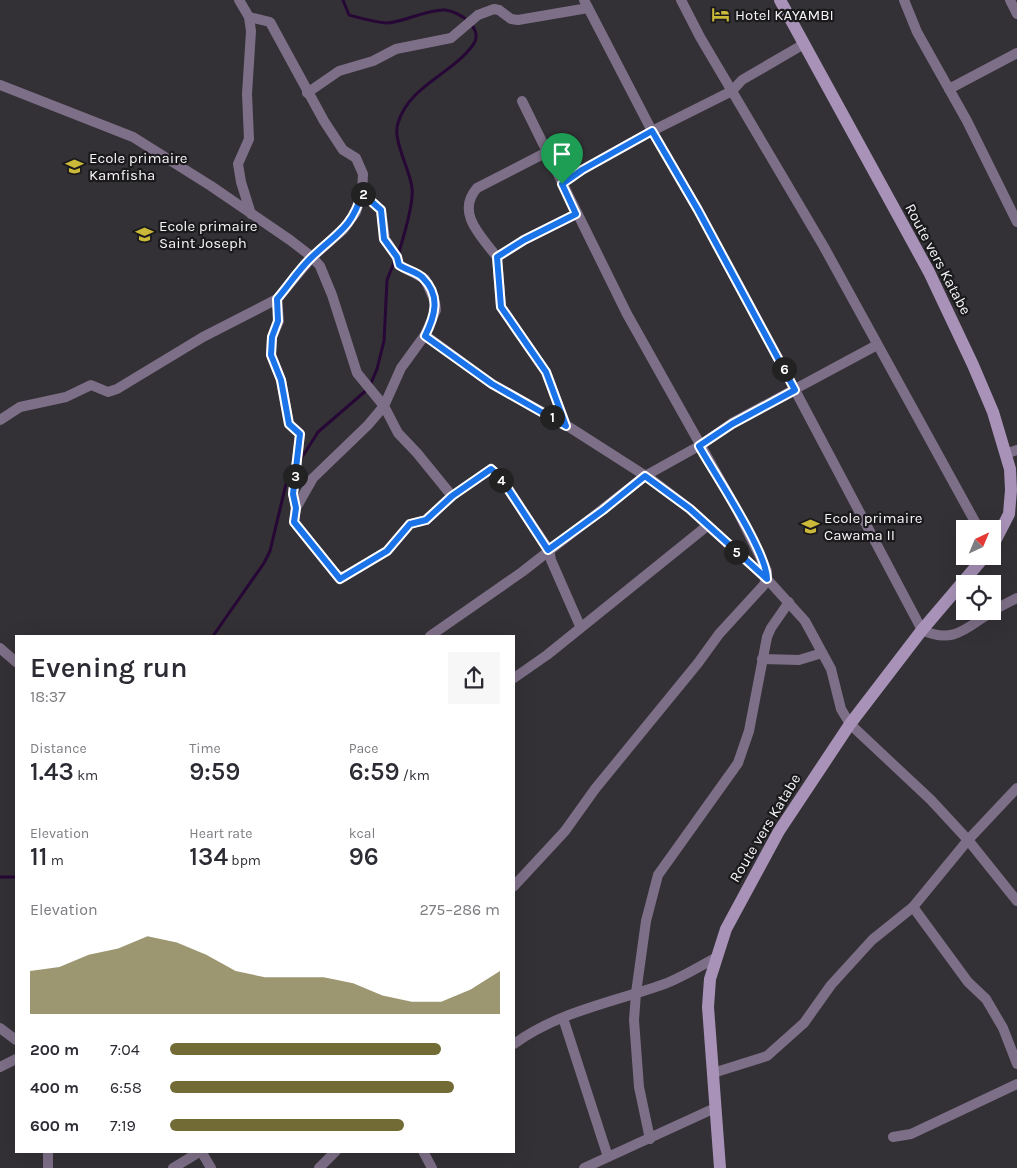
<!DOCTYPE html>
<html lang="en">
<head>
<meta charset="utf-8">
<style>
  :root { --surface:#fff; --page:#f7f7f7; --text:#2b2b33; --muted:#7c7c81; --accent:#736b36 }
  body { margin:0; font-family:Karla,sans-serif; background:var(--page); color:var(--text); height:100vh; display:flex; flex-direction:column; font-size:19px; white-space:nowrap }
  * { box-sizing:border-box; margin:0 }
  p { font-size:16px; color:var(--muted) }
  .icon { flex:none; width:28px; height:28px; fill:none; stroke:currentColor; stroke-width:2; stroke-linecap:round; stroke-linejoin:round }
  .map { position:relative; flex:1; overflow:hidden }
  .panel { position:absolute; left:15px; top:635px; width:500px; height:518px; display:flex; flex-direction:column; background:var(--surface); border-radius:0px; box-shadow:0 5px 20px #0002 }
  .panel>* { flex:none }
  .needle { width:32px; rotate:44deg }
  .fabs { position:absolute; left:956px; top:520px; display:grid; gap:10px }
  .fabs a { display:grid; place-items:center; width:45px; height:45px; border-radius:0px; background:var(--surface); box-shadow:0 5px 20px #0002; font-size:25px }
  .pin { position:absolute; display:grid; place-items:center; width:42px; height:42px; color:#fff; margin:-51px -21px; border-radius:50% 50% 50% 0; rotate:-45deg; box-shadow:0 0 5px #0007 }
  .pin .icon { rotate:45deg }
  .km { position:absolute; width:25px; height:25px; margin:-12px; border-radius:50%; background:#222; color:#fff; font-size:14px; line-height:25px; text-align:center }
  .round { display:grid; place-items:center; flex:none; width:52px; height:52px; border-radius:0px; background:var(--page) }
  .head { display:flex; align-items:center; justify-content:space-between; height:85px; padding:0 15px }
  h1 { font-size:28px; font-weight:600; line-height:38px }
  .figures { display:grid; grid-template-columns:repeat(3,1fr); gap:8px; height:85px; padding:5px 15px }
  .figures div { display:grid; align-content:center }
  .figures b { font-size:25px; font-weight:600 }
  .figures small { font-size:14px; font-weight:400 }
  .figures p { font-size:14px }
  .chart { height:140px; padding:10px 15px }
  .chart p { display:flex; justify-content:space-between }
  .chart svg { width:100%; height:90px; margin-top:5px; fill:var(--accent); opacity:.7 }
  ul { padding:0 15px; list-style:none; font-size:16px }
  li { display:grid; grid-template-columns:80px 60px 1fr; align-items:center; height:38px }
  li i { height:12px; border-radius:6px; background:var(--accent) }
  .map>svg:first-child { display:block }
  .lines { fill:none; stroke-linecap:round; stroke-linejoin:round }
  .stream { stroke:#260736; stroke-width:3 }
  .street { stroke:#7e6f88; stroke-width:10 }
  .secondary { stroke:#a892b8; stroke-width:12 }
  .route-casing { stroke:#fff; stroke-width:10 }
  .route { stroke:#1a73e8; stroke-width:6 }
  .labels { text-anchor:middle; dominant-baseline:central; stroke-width:4.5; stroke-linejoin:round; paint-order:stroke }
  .poi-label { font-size:15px; fill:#f6f4f7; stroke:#1a191b; text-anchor:start }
  .street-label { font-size:15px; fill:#f6f4f7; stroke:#1a191b }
</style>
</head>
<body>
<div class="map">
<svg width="1017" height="1168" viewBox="0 0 1017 1168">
  <rect width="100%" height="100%" fill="#333135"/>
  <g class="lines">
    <g class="stream">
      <path d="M 343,0 L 349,15 C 360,18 374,22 386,23 C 403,23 426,9 445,10 C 459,11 485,29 473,45 C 452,74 409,86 398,123 C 392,140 410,169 412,188 C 414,204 403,239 398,255"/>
      <path d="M 301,459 L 318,432 L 369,388 L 377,369 L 384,341 L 387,280 L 395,260"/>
      <path d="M 213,636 L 264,563 L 270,551 L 286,484 L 291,475"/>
      <path d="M 0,877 L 16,877"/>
    </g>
    <g class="street">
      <path d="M 239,0 L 249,17 L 251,31 L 247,94 L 249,139 L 238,164 L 241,182 L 251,214"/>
      <path d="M 584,0 L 652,131 L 698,210 L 778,358 L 922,630 C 954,645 967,627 993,611 C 1001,606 1009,602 1017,598"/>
      <path d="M 681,0 L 700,37 L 824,247 L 979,529"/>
      <path d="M 904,0 L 917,32 L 967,121 L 1017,222"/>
      <path d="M 1010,0 L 1017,14"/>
      <path d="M 0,85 L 133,137 L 211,186 L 290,240 L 312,257 L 320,266 L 332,295 L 357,373 L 384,406 L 401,368 L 425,335 L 436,310 L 435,302 L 425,279 L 399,265 L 397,257 L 385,239 L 381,210 L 362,193"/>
      <path d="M 949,89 L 1017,53"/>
      <path d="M 307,93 L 339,71 L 373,61 L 396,49 L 451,38 L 478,15 L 494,9 L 499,10 L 511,19 L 518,20 L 588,8"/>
      <path d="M 562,184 L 582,170 L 652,131 L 732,91 L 742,80 L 804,44"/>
      <path d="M 497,257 C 482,237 455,213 477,188 L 547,152"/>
      <path d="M 277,299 L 279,321 L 272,337 L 271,355 L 281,380 L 289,424 L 300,434 L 293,494 L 296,508 L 294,522 L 338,577 L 345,576 L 387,551 L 410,524 L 426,520 L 452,496 L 491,469 L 501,479 L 549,550 L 551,560 L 580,626"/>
      <path d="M 425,335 L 492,384 L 566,425 L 652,480 L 690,509 L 767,579 L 805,621 L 811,632 L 831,669 L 841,709 L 850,724 L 931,800 L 968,840 L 1017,901"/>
      <path d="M 0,420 L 20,407 L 66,397 L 91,385 L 108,392 L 117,389 L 203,337 L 277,299 L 312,257 L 343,230 L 356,212 L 362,193 L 363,174 L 356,158 L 343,150 L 324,121 L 270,22 L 249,17"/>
      <path d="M 566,425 L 546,372 L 501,307 L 497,257 L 524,240 L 576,214"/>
      <path d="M 1005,454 L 1017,450"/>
      <path d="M 296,508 L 313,478 L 368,425 L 384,406 L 398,433 L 417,453 L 452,496"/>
      <path d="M 430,636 L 522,572 L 645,476 L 699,446 L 732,423 L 877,345"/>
      <path d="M 0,648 L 16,662"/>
      <path d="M 762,659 L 799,660 L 822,653"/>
      <path d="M 514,678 L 547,655 L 707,526"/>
      <path d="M 514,886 L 565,831 L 595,789 L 698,663 L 719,634 L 763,586 L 767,579 L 767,571 L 737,510 L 627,314 L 522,101"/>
      <path d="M 913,907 L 968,982 L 986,999 L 1003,1028 L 1017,1064"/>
      <path d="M 563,1018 L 608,1157"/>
      <path d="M 0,1028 L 16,1040"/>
      <path d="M 514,1044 C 559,1011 615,1002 667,983 C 684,976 699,967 715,958"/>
      <path d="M 0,1067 L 16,1059"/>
      <path d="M 713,1073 L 767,1056 L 804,1023 L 831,985 L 872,940 L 913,907 L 968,840 L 1017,788"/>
      <path d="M 893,1137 L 911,1134 L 1017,1084"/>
      <path d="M 650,1139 L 639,1087 L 634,1020 L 636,993 L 646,921 L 658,875 L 738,763 L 749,731 L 767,637 L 771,628 L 789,602"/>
      <path d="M 48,1151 L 48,1168"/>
      <path d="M 201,1151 L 211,1168"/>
      <path d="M 423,1151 L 432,1168"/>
      <path d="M 173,1168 L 201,1151"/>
      <path d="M 319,1168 L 336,1151"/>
      <path d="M 584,1168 L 715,1108"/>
    </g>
    <g class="secondary">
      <path d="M 780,0 L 929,272 L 973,365 L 993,412 L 1010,469 L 1011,490 L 1009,514 L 992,547"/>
      <path d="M 720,1168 L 708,1007 L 710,979 L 726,929 L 779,831 L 850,724 L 922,630 L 985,556"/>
    </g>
  </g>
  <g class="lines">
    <defs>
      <path id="route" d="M 652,131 L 698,210 L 795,390 L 732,424 L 699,446 C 714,473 767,552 767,579 L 690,509 L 645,476 L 603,510 L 548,550 L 501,478 L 491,469 L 452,496 L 426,520 L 410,524 L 387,551 L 340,579 L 294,522 L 296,508 L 293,494 L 300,434 L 289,424 L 281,380 L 271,355 L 272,337 L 278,321 L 277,299 C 289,285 299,269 312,257 C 337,233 352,228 362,193 L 381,210 L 384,239 L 397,257 L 399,265 C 406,270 418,272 423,278 C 441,296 435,316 425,336 L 492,384 L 566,426 L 546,372 L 501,307 L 497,257 L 524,240 L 576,214 L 562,184 L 582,170 Z"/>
    </defs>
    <use href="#route" class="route-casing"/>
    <use href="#route" class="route"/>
  </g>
  <defs>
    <symbol id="hotel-bare" viewBox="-9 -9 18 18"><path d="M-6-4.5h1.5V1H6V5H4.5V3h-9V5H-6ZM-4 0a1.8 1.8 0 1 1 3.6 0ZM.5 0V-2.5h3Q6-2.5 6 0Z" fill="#cbb939" stroke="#1a191b" stroke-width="2.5" paint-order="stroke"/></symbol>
    <symbol id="school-bare" viewBox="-9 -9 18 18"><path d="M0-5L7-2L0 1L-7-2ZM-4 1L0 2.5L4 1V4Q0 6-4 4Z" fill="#cbb939" stroke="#1a191b" stroke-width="2.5" paint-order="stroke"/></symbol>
  </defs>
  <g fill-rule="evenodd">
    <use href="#hotel-bare" x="708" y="2" width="25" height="25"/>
    <use href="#school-bare" x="62" y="154" width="25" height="25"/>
    <use href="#school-bare" x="132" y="222" width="25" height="25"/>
    <use href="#school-bare" x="798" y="514" width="25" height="25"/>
  </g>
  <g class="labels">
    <g class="poi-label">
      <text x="735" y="15">Hotel KAYAMBI</text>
      <text x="89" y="158">Ecole primaire<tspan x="89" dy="17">Kamfisha</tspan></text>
      <text x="159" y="226">Ecole primaire<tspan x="159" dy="17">Saint Joseph</tspan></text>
      <text x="824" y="518">Ecole primaire<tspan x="824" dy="17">Cawama II</tspan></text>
    </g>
    <g class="street-label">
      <text transform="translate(938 259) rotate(62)">Route vers Katabe</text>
      <text transform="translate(765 828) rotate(-59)">Route vers Katabe</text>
    </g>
  </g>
</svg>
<div class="fabs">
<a><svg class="needle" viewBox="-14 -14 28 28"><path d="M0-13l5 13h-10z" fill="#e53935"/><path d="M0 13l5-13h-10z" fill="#7c7c81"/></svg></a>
<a><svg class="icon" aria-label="locate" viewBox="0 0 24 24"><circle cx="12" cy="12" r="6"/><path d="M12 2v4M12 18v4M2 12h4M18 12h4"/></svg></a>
</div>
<div class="pin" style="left:562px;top:184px;background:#1e9e55"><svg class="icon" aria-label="arrive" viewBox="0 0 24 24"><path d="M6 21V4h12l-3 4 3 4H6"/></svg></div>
<b class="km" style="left:552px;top:417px">1</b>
<b class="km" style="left:363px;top:194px">2</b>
<b class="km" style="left:295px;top:476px">3</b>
<b class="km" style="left:501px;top:480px">4</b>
<b class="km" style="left:736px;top:552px">5</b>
<b class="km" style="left:784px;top:369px">6</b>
<section class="panel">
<div class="head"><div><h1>Evening run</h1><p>18:37</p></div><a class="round"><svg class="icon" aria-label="share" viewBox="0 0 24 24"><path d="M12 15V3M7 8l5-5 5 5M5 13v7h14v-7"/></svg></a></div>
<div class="figures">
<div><p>Distance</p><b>1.43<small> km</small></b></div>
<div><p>Time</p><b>9:59</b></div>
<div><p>Pace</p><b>6:59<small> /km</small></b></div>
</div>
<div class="figures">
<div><p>Elevation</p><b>11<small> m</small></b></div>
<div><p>Heart rate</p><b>134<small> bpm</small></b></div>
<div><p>kcal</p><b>96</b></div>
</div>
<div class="chart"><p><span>Elevation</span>275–286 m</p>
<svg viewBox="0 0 160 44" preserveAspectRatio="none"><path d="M0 44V23L10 21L20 15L30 12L40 6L50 9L60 15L70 23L80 26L90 26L100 26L110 29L120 35L130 38L140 38L150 32L160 23V44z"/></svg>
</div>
<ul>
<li><b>200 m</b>7:04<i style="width:82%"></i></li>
<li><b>400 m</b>6:58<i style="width:86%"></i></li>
<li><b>600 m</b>7:19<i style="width:71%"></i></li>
</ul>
</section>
</div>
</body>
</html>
